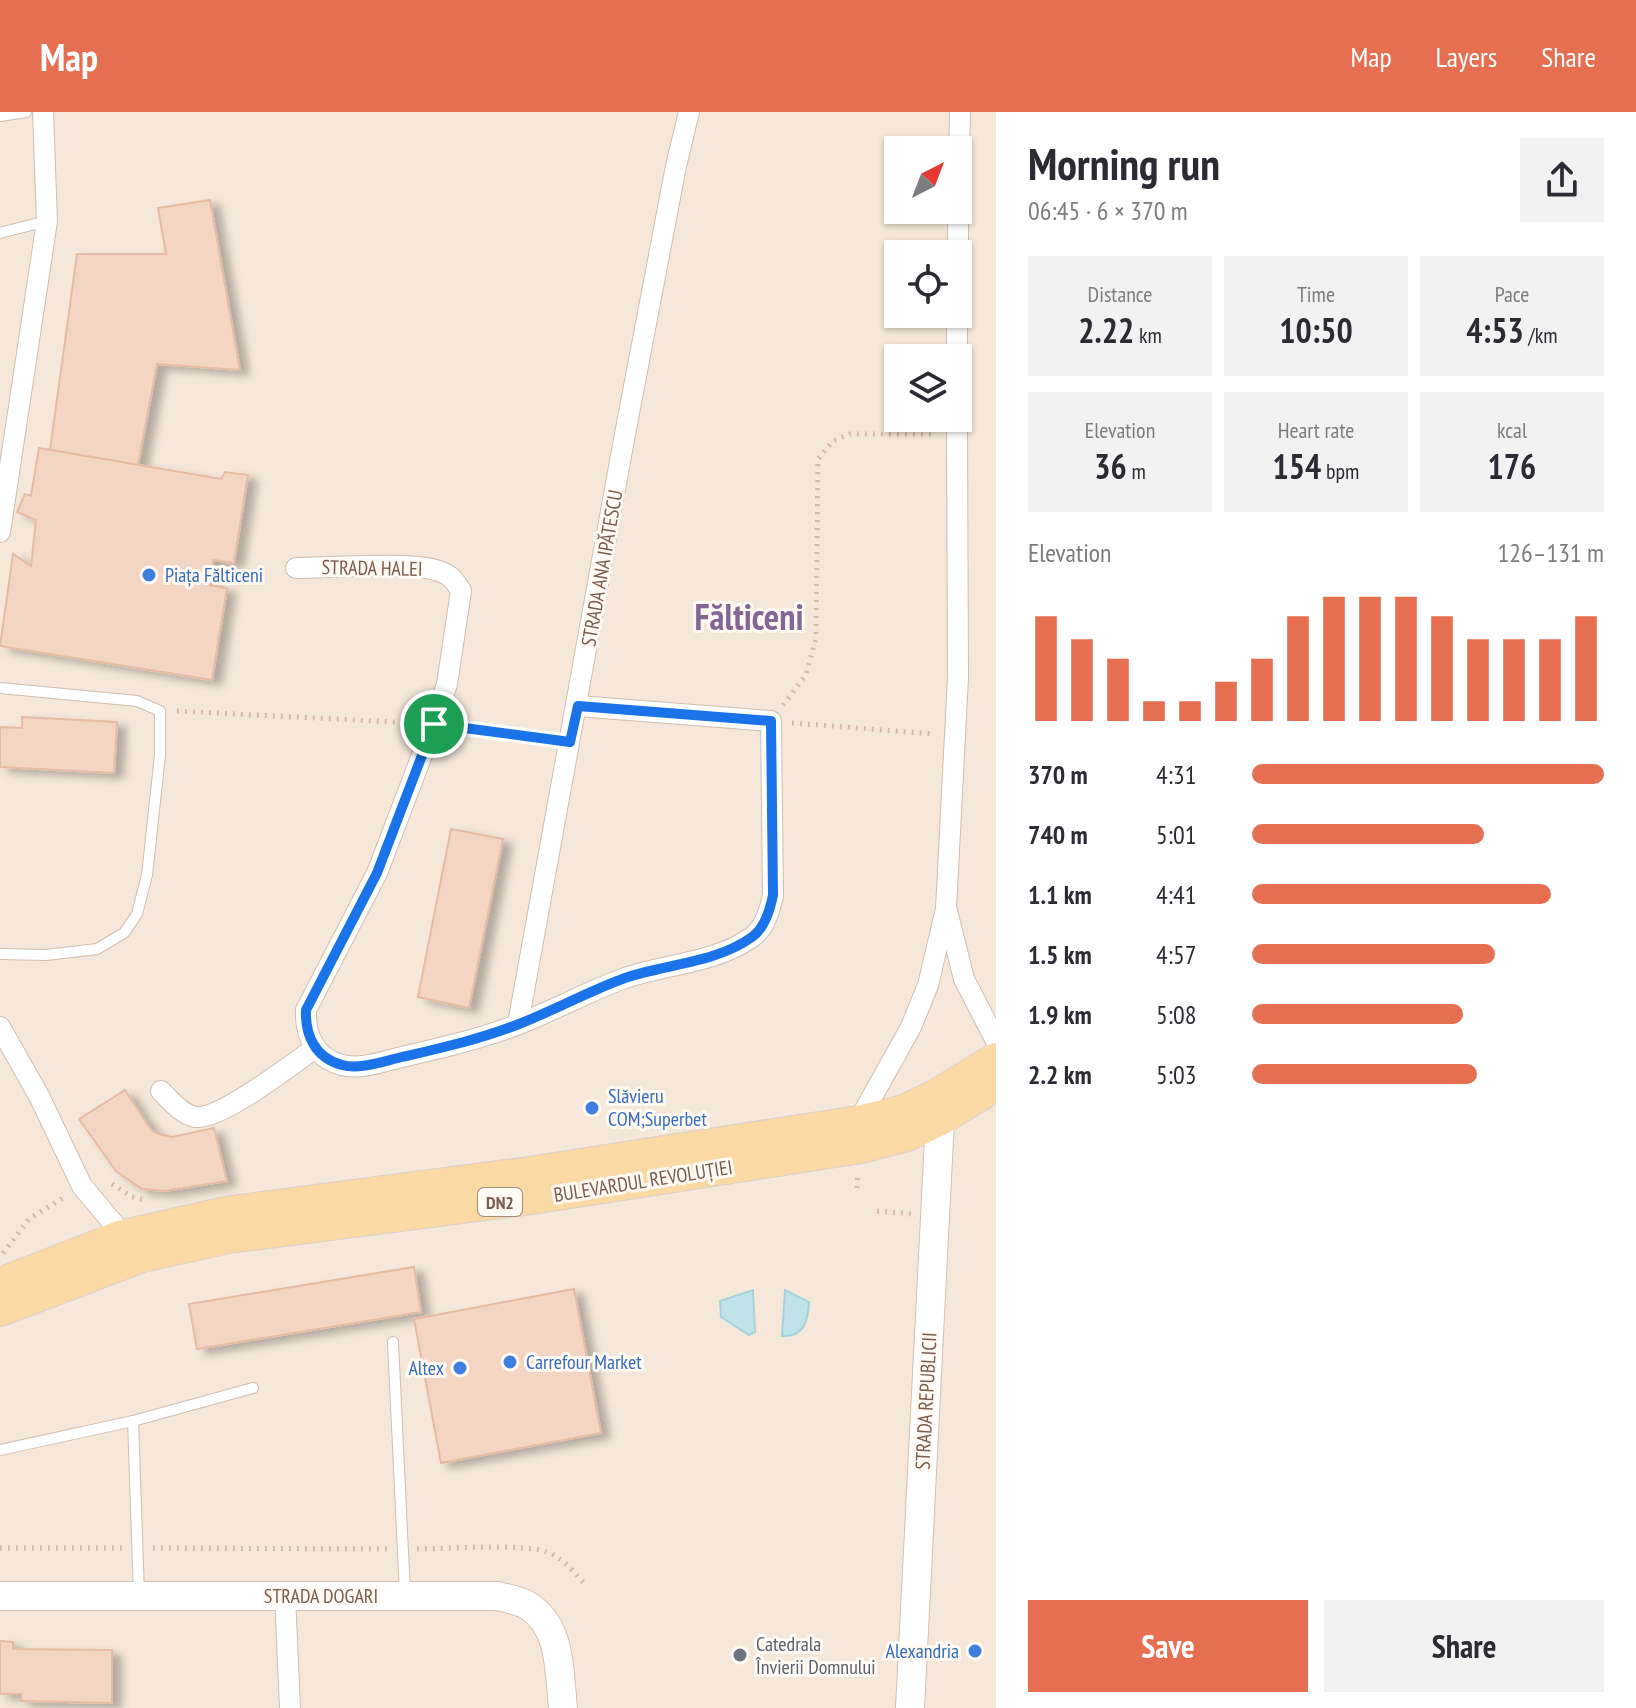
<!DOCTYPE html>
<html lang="en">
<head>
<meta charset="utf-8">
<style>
  :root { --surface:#fff; --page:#f2f2f3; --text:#2b2b33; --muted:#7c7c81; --accent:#e76f51 }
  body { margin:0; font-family:"PT Sans Narrow",sans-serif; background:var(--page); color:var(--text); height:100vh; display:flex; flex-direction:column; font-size:30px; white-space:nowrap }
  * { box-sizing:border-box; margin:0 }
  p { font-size:26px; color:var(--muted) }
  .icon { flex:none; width:44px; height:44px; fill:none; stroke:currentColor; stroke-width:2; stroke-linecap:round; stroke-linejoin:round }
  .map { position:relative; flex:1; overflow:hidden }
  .details { display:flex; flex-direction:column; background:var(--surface); width:640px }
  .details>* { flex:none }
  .needle { width:52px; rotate:42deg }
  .fabs { position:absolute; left:884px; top:24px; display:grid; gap:16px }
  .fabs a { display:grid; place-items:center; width:88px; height:88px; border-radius:0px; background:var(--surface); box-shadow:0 2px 6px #0004; font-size:40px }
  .pin { position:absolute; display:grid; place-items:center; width:68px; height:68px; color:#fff; margin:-34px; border:4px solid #fff; border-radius:50%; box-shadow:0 2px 8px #0007 }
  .round { display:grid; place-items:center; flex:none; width:84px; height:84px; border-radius:0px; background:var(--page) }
  .headline { display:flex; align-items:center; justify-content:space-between; height:136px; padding:0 32px }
  h1 { font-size:44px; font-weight:700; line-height:60px }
  .metrics { display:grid; grid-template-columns:repeat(3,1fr); gap:12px; height:136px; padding:8px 32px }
  .metrics div { display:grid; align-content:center; border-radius:0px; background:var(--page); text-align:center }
  .metrics b { font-size:34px; font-weight:700 }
  .metrics small { font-size:22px; font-weight:400 }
  .metrics p { font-size:22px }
  .chart { height:224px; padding:16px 32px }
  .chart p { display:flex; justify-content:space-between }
  .chart svg { width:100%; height:144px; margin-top:8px; stroke:var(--accent); stroke-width:6 }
  .primary-button { display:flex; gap:16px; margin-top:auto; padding:16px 32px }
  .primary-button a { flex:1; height:92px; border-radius:0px; background:var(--accent); color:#fff; font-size:32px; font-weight:700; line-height:92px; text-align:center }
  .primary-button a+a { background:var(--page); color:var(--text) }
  ul { padding:0 32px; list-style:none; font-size:26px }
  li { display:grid; grid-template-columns:128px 96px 1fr; align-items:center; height:60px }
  li i { height:20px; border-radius:10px; background:var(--accent) }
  header { display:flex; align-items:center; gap:48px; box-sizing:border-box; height:112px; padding:0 40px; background:var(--accent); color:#fff }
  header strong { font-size:38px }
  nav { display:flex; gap:44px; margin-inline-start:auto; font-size:28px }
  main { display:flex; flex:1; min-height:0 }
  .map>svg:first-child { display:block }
  .residential { fill:#f5e8da; fill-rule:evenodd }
  .water { fill:#bfe3e8; stroke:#a5d3da; stroke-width:2 }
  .building { fill:#f3d5c3; stroke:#e6bba3; stroke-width:2; filter:url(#shadow) }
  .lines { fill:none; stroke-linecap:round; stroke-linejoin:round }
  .lane-casing { stroke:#d1beb0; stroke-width:12 }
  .street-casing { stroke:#d1beb0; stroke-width:22 }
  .secondary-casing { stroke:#d6c0b0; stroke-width:30 }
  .primary-casing { stroke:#dad1cd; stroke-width:34 }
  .path { stroke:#d9b8a5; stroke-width:5; stroke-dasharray:2 6; stroke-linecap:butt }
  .lane { stroke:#fff; stroke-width:10 }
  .street { stroke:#fff; stroke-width:20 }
  .secondary { stroke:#fff; stroke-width:28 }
  .primary { stroke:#fbd9a5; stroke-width:32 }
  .route-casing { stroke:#fff; stroke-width:16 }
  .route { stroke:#1a73e8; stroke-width:10 }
  .shop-dot { fill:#3f7fe0; stroke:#fffaf3; stroke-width:3 }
  .worship-dot { fill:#6b7280; stroke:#fffaf3; stroke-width:3 }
  .labels { text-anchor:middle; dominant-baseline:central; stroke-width:6; stroke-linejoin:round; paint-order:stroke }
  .shield { fill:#fffaf3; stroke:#a28b7f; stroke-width:2 }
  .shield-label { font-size:18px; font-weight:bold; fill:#7a5c4d }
  .street-label { font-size:20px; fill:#7a5c4d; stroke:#fffaf3 }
  .shop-label { font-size:20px; fill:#366cbe; stroke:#fffaf3; text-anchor:start }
  .worship-label { font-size:20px; fill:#5b616d; stroke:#fffaf3; text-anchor:start }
  .town-label { font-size:36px; font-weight:bold; fill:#846695; stroke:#fffaf3 }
</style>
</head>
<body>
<header>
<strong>Map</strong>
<nav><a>Map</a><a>Layers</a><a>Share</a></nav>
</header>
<main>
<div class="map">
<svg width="996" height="1596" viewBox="0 0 996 1596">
  <defs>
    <filter id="shadow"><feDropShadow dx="9" dy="5" stdDeviation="4" flood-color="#0004"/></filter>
  </defs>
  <rect width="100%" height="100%" fill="#fdf6ec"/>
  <path class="residential" d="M 0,0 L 996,0 L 996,1596 L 0,1596 ZM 898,38 L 958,38 L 958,98 L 898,98 ZM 898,142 L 958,142 L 958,202 L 898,202 ZM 898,246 L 958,246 L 958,306 L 898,306 Z"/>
  <g class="water">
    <path d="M 753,1178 L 755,1220 L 749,1223 L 721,1205 L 720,1189 Z"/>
    <path d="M 785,1178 L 809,1190 C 808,1208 805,1225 782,1224 Z"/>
  </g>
  <g class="building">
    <path d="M 210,88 L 240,258 L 157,252 L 138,353 L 50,338 L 77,142 L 166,142 L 158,96 Z"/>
    <path d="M 39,336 L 221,367 L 225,360 L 248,363 L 234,451 L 213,448 L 209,473 L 227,476 L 212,568 L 0,534 L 13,442 L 31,454 L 36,408 L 17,400 L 25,382 L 31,384 Z"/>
    <path d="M 22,605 L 117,610 L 114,661 L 0,655 L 0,615 L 22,616 Z"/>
    <path d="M 451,717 L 503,727 L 469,896 L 418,885 Z"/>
    <path d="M 125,978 L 151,1018 L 158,1022 L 172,1025 L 214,1016 L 227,1069 L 165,1079 L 142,1077 L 116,1059 L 79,1007 Z"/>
    <path d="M 414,1155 L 421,1200 L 197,1237 L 189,1192 Z"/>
    <path d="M 574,1177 L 601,1321 L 441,1351 L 414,1207 Z"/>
    <path d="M 0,1529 L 13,1530 L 13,1537 L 112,1538 L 112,1591 L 21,1589 L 21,1582 L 0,1582 Z"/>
  </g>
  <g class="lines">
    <defs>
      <g id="lane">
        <path d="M 0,4 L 26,0"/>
        <path d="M 0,121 L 47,109"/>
        <path d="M 0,576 L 137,589 L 160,599 L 160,643 L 147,763 L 137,802 L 124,821 L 97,837 L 46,843 L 0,842"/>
        <path d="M 393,1230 L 405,1482"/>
        <path d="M 133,1309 L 139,1482"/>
        <path d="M 0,1338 L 133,1309 L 253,1276"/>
      </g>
      <g id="street">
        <path d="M 958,92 L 960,0"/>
        <path d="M 958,142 L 958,98"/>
        <path d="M 957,246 L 957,202"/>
        <path d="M 0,420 L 47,109 L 43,0"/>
        <path d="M 296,456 C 328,456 413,449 439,459 C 451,463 455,469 461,479 L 447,572 L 434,612 L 377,761 L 306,898 C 305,923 315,946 342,953 C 360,958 384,949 402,945 C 441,936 481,927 519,912 C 555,898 589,879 625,866 C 666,852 716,851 752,825 C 765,816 770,798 773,783 L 771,609 L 578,594"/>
        <path d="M 947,799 L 964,867 L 996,929"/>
        <path d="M 518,912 L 625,322 L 676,54 L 689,0"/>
        <path d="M 0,915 L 39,984 L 82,1074 L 128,1129"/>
        <path d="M 161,979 C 170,988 182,1003 196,1005 C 221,1008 292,952 315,936"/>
        <path d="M 859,1015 L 858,1010 L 911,915 L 928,873 L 946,797 L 958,565 L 957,306"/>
        <path d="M 285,1483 L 290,1596"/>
      </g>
      <g id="secondary">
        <path d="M 0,1484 L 497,1484 C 506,1486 518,1488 527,1493 C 562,1514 559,1560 563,1596"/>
        <path d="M 910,1596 L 940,1007 L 938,988"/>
      </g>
      <g id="primary">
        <path d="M 0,1172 L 123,1124 L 225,1101 L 529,1061 L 858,1010 L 904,999 L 937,983 L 996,947"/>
        <path d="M 0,1198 L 142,1144 L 229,1125 L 532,1086 L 861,1035 L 907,1023 L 940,1007 L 996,973"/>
      </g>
    </defs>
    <use href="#lane" class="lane-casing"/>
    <use href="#street" class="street-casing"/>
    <use href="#secondary" class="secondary-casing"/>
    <use href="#primary" class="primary-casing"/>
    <g class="path">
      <path d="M 783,593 L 806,563 L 816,526 L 818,347 L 833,329 L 850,322 L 935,322"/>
      <path d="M 177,599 L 414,611"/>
      <path d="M 792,611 L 934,622"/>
      <path d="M 456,614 L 549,627"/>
      <path d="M 112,1072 L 132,1085 L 146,1088"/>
      <path d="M 857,1076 L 858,1061"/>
      <path d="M 877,1099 L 912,1102"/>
      <path d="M 3,1141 L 29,1107 L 66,1084"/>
      <path d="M 0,1436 L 123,1436"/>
      <path d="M 153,1436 L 387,1437"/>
      <path d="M 417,1437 C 447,1437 522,1431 547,1440 C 564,1447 574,1460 585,1472"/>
    </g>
    <use href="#lane" class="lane"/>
    <use href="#street" class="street"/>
    <use href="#secondary" class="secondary"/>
    <use href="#primary" class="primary"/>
  </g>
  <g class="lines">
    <defs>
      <path id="route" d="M 578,594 L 771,609 L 773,783 C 770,798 765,816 752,825 C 716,851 666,852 625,866 C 589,879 555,898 519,912 C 481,927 441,936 402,945 C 384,949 360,958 342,953 C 315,946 305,923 306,898 L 377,761 L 434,612 L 570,630 Z"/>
    </defs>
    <use href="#route" class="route-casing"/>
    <use href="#route" class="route"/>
  </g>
  <g class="shop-dot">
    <circle cx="149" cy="463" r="8"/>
    <circle cx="592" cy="996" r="8"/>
    <circle cx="510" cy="1250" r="8"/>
    <circle cx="460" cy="1256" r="8"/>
    <circle cx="975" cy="1539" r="8"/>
  </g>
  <circle class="worship-dot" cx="740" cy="1543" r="8"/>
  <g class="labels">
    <rect class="shield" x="478" y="1076" width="44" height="28" rx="6"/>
    <g class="shield-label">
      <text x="500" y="1090">DN2</text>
    </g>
    <g class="street-label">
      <text transform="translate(372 456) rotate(1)">STRADA HALEI</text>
      <text transform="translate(602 456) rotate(-80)">STRADA ANA IPĂTESCU</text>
      <text transform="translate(643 1069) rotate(-9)">BULEVARDUL REVOLUȚIEI</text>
      <text transform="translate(926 1289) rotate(-87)">STRADA REPUBLICII</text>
      <text x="321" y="1484">STRADA DOGARI</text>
    </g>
    <g class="shop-label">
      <text x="165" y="463">Piața Fălticeni</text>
      <text x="608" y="984">Slăvieru<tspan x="608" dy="23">COM;Superbet</tspan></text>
      <text x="526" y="1250">Carrefour Market</text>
      <text x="444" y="1256" text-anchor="end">Altex</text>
      <text x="959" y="1539" text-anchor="end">Alexandria</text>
    </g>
    <g class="worship-label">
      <text x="756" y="1532">Catedrala<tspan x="756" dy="23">Învierii Domnului</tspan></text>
    </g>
    <g class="town-label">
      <text x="749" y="504">Fălticeni</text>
    </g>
  </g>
</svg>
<div class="fabs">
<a><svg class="needle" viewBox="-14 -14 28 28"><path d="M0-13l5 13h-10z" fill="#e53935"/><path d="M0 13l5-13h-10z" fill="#7c7c81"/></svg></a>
<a><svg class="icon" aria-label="locate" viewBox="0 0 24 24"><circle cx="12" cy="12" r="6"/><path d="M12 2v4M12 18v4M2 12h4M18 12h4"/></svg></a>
<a><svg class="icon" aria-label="layers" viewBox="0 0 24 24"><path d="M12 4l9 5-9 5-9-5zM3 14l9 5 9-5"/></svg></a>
</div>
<div class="pin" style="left:434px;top:612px;background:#1e9e55"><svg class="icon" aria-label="arrive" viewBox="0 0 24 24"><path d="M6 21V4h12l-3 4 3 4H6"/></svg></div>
</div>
<section class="details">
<div class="headline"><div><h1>Morning run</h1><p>06:45 · 6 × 370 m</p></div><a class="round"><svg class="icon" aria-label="share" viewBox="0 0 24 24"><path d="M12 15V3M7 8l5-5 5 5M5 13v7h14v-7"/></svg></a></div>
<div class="metrics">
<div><p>Distance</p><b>2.22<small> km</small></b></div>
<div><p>Time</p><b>10:50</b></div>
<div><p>Pace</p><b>4:53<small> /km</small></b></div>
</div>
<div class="metrics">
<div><p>Elevation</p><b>36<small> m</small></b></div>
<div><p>Heart rate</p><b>154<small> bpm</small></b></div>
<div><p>kcal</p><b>176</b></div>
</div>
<div class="chart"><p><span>Elevation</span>126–131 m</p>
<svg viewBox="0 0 160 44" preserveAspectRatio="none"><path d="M5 44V12M15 44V19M25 44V25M35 44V38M45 44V38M55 44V32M65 44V25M75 44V12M85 44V6M95 44V6M105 44V6M115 44V12M125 44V19M135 44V19M145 44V19M155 44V12"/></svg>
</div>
<ul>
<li><b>370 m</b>4:31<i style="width:100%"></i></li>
<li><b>740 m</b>5:01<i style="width:66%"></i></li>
<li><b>1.1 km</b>4:41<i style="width:85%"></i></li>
<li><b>1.5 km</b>4:57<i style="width:69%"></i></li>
<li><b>1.9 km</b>5:08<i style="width:60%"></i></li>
<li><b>2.2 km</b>5:03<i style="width:64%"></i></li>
</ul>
<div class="primary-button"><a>Save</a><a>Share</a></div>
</section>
</main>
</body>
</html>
